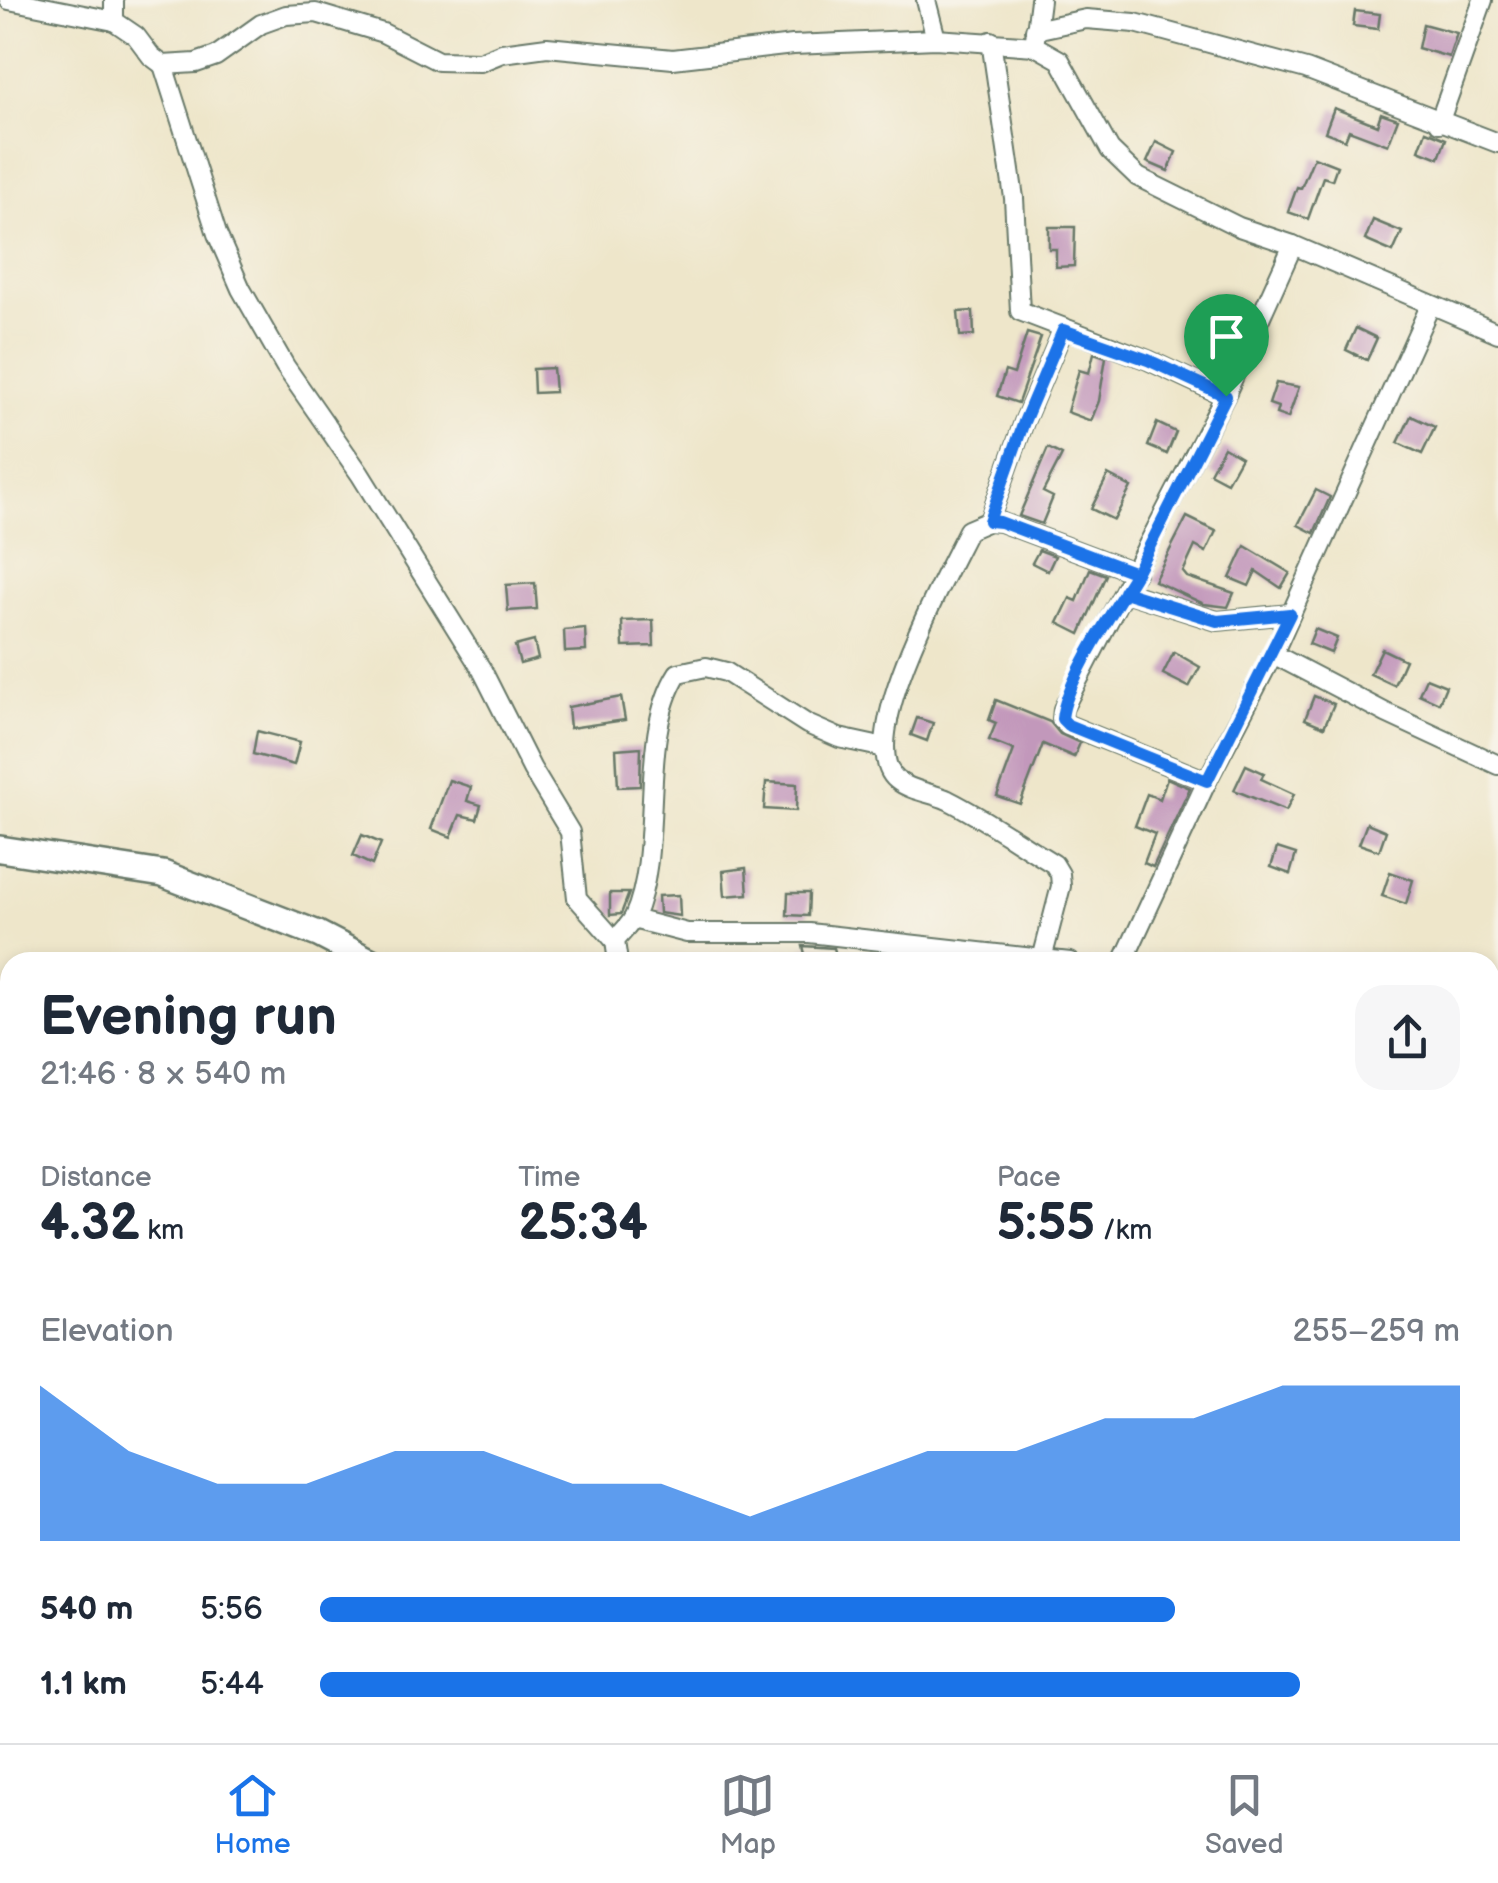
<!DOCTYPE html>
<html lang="en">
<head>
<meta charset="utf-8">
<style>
  :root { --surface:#fff; --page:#f6f6f7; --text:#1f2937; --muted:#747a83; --line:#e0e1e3; --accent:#1a73e8 }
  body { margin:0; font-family:"Balsamiq Sans",sans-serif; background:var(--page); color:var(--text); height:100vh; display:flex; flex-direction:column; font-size:38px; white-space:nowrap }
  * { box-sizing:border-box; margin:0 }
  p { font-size:32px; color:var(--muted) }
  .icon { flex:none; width:55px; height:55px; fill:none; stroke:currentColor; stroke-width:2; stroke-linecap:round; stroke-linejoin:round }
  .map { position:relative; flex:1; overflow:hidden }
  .drawer { position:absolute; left:0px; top:952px; width:1500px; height:792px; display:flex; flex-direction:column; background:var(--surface); border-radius:30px 30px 0 0; box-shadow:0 5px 15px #0003 }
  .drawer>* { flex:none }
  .pin { position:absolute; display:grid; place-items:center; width:85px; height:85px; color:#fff; margin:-102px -42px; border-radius:50% 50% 50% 0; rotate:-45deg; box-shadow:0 0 10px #0007 }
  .pin .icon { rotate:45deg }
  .round { display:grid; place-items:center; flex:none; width:105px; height:105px; border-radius:30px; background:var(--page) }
  .head { display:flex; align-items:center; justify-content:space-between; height:170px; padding:0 40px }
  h1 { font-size:55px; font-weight:600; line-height:75px }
  .stats { display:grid; grid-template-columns:repeat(3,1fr); gap:15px; height:170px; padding:10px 40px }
  .stats div { display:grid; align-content:center }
  .stats b { font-size:50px; font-weight:600 }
  .stats small { font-size:28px; font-weight:400 }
  .stats p { font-size:28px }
  .chart { height:280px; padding:20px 40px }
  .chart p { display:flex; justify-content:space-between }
  .chart svg { width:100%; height:180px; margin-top:10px; fill:var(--accent); opacity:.7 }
  ul { padding:0 40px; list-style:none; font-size:32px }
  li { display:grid; grid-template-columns:160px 120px 1fr; align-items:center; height:75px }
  li i { height:25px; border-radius:12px; background:var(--accent) }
  .tab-bar { display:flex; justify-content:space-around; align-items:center; height:140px; border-top:2px solid var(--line); background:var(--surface); font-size:28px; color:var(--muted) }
  .tab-bar a { display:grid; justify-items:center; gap:5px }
  .tab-bar .selected { color:var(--accent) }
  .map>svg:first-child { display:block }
  .pitch { fill:#83cb86; stroke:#51845d; stroke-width:2.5 }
  .building { fill:#c298bb }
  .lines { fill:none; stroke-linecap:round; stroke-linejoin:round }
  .lane-casing { stroke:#677868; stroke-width:14 }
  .street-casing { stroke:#677868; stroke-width:22 }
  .secondary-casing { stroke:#677868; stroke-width:30 }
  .lane { stroke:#fff; stroke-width:9 }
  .street { stroke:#fff; stroke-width:18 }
  .secondary { stroke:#fff; stroke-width:25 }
  .route-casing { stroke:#fff; stroke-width:20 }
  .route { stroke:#1a73e8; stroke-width:12 }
</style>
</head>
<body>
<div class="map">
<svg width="1498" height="1743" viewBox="0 0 1498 1743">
  <rect width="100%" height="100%" fill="#f7f3e8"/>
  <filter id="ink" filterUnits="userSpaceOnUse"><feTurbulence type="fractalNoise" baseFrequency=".01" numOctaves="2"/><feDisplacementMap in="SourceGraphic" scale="20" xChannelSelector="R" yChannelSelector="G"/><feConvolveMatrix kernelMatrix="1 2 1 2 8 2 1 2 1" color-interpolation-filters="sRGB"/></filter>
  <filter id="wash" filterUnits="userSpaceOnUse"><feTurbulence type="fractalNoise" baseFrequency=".0048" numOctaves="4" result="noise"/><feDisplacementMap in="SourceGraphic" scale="40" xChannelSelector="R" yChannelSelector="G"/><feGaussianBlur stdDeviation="2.25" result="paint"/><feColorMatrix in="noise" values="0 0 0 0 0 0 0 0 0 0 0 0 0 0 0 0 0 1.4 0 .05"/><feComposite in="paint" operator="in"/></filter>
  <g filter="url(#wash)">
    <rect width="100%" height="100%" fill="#eee6ca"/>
    <path class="pitch" d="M 911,1735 L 1056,1735 L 1060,1743 L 895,1743 Z"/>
    <g id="blocks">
      <g class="building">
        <path d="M 1355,11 L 1380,14 L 1378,29 L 1353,26 Z"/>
        <path d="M 1423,24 L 1457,33 L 1449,57 L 1418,48 Z"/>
        <path d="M 1334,108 L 1377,125 L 1381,113 L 1398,119 L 1388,145 L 1349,130 L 1345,140 L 1325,132 Z"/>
        <path d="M 1426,131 L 1446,139 L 1439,158 L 1419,150 Z"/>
        <path d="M 1156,142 L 1176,152 L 1168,171 L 1147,162 Z"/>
        <path d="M 1314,157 L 1337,166 L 1332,180 L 1323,177 L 1308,219 L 1288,212 L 1297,187 L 1301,188 Z"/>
        <path d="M 1373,220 L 1402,232 L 1393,252 L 1365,240 Z"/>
        <path d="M 1049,227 L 1075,227 L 1074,266 L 1056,267 L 1056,249 L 1049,249 Z"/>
        <path d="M 973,311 L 974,335 L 960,336 L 958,312 Z"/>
        <path d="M 1356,328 L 1377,338 L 1367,360 L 1346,350 Z"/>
        <path d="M 1027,333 L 1041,337 L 1018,403 L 997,396 L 1005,371 L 1014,374 Z"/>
        <path d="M 1094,353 L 1106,357 L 1099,401 L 1091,421 L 1067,412 L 1079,370 L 1089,373 Z"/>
        <path d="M 553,368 L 555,392 L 534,393 L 533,369 Z"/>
        <path d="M 1276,383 L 1299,387 L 1288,418 L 1276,414 L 1278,407 L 1269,404 Z"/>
        <path d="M 1411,416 L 1435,427 L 1422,454 L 1398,443 Z"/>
        <path d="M 1157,423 L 1176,432 L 1167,454 L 1148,446 Z"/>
        <path d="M 1224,447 L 1241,457 L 1227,482 L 1210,473 Z"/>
        <path d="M 1048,448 L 1062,455 L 1043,492 L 1053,497 L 1042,524 L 1019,516 Z"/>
        <path d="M 1108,475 L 1131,487 L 1114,520 L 1091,509 Z"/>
        <path d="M 1316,490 L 1330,497 L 1314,533 L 1298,525 Z"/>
        <path d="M 1187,517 L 1216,531 L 1206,552 L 1195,546 L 1183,572 L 1187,577 L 1234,593 L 1228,607 L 1204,604 L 1154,581 Z"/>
        <path d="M 1245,546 L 1290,573 L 1281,588 L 1256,571 L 1249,586 L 1230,578 Z"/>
        <path d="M 1039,550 L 1055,556 L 1048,571 L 1032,563 Z"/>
        <path d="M 1090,569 L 1106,575 L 1080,634 L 1058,623 L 1070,598 L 1077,601 Z"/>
        <path d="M 535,583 L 537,609 L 508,611 L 506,585 Z"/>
        <path d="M 653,620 L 654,646 L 623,647 L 622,621 Z"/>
        <path d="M 585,628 L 586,651 L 565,652 L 564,630 Z"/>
        <path d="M 1315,629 L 1337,638 L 1331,653 L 1309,644 Z"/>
        <path d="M 534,641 L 538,659 L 520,664 L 515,646 Z"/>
        <path d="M 1382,649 L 1405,660 L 1394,685 L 1370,674 Z"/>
        <path d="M 1174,652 L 1200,667 L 1189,687 L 1163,674 Z"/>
        <path d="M 1426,678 L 1446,686 L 1439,703 L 1419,694 Z"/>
        <path d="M 1314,696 L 1334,704 L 1324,727 L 1305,719 Z"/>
        <path d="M 621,697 L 625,720 L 570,728 L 568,707 Z"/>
        <path d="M 996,700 L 1050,722 L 1060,734 L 1080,743 L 1074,757 L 1043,744 L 1020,804 L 997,796 L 1014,750 L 989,740 L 996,723 L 989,720 Z"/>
        <path d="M 917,718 L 933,723 L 927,741 L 911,735 Z"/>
        <path d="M 257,731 L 300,742 L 294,765 L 253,754 Z"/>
        <path d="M 641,747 L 640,786 L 618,787 L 616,749 Z"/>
        <path d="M 1246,765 L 1264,773 L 1261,779 L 1294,794 L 1286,811 L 1234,790 Z"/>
        <path d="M 1167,778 L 1190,788 L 1153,867 L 1144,863 L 1155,834 L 1135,826 L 1147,794 L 1160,799 Z"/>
        <path d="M 449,780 L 471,787 L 467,801 L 481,805 L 477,819 L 460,815 L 451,837 L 431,829 Z"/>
        <path d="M 766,782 L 797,784 L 796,811 L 764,809 Z"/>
        <path d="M 1367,823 L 1386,831 L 1379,851 L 1359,844 Z"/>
        <path d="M 362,835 L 381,843 L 372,865 L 353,856 Z"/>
        <path d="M 1277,848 L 1296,854 L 1290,874 L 1271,867 Z"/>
        <path d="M 746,868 L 748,894 L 725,896 L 723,871 Z"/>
        <path d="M 1390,872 L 1413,880 L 1406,904 L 1382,896 Z"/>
        <path d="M 610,893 L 629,893 L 621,914 L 610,915 Z"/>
        <path d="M 788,893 L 809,893 L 808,916 L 787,915 Z"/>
        <path d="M 679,895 L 680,916 L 659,913 L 658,896 Z"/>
        <path d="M 803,946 L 834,948 L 838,962 L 807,962 Z"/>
      </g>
    </g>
  </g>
  <g filter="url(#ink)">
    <use href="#blocks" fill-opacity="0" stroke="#677868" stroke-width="2.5"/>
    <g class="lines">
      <defs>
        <g id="lane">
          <path d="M 132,1735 L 132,1743"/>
          <path d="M 497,1735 L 510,1743"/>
        </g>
        <g id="street">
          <path d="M 9,0 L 114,21 L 136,36 L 151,56 L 163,65 L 196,63 L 216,56 L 261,24 L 286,15 L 316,13 L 383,33 L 438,61 L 480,62 L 502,53 L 547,47 L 673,59 L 793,45 L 936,39 L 1035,46 L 1060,60 L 1110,150 L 1138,177 L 1239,227 L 1293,245 L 1498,333"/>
          <path d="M 926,0 L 936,39"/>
          <path d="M 114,21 L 114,0"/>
          <path d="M 1035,30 L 1086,19 L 1135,23 L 1306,69 L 1498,143"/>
          <path d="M 1035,39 L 1040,0"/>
          <path d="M 991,41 L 1014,198 L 1020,311 L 1148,360 L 1225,396"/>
          <path d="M 163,65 L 217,234 L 241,289 L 285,366 L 360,474 L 482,670 L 532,769 L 570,832 L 577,898 L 615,941"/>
          <path d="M 1439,123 L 1483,0"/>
          <path d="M 989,521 L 1024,422 L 1063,330"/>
          <path d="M 1125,592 L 1217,621 L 1290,614"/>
          <path d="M 1273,654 L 1386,713 L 1498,765"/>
          <path d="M 1207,781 L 1068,725 L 1062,719 L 1063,709 L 1225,396 L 1293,245"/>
          <path d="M 633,919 L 687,933 L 809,933 L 1070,962"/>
          <path d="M 1042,959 L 1061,886 L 1060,874 L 1054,864 C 1019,843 984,818 948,800 C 933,793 910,791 897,780 C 852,743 947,573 968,530 L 989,521 L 1000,522 L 1136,573"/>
          <path d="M 618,962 L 615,941 C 621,933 630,925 634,917 C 665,847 637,737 678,673 L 706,667 L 726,672 L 807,724 L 839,738 L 885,748"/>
          <path d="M 1123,962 L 1207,781 L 1273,654 L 1430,306"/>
          <path d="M 1490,1051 L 1498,1034"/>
          <path d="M 0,1643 L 10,1642"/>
          <path d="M 237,1735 L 242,1743"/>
          <path d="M 658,1735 L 661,1743"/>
          <path d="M 1262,1735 L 1267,1743"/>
          <path d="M 1465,1735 L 1470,1743"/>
          <path d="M 1488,1743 L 1498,1737"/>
        </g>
        <g id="secondary">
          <path d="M 0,849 L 163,874 L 318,934 L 372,962"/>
          <path d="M 1490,1503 L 1498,1501"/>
        </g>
      </defs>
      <use href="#lane" class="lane-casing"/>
      <use href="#street" class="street-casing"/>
      <use href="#secondary" class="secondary-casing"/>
      <use href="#lane" class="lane"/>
      <use href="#street" class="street"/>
      <use href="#secondary" class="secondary"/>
    </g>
  </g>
  <g class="lines" filter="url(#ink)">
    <defs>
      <path id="route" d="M 1226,396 L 1148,360 L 1063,330 L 1024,422 L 989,521 L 1000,522 L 1136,573 C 1116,607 1065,682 1062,719 L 1068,725 L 1207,781 L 1290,614 L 1217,621 L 1124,592 L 1136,573 L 1226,396"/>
    </defs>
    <use href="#route" class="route-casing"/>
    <use href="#route" class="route"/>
  </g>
</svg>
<div class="pin" style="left:1226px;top:396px;background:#1e9e55"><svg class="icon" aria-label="arrive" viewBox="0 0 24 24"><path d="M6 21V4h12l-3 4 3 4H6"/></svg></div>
<section class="drawer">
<div class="head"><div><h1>Evening run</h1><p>21:46 · 8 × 540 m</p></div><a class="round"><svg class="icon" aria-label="share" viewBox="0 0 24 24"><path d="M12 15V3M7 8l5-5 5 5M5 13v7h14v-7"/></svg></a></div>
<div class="stats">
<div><p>Distance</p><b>4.32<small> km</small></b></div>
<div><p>Time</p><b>25:34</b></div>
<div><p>Pace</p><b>5:55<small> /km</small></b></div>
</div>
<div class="chart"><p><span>Elevation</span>255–259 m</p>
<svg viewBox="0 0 160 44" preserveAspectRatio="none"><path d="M0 44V6L10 22L20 30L30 30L40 22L50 22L60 30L70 30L80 38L90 30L100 22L110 22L120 14L130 14L140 6L150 6L160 6V44z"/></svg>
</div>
<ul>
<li><b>540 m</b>5:56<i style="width:75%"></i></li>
<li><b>1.1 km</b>5:44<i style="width:86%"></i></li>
</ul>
</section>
</div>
<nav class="tab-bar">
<a class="selected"><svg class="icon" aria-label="home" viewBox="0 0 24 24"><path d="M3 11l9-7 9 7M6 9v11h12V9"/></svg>Home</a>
<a><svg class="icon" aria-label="map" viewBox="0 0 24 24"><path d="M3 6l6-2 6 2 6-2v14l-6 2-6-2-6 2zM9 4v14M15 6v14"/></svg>Map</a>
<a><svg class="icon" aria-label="saved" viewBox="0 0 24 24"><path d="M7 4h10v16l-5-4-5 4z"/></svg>Saved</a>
</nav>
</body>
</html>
